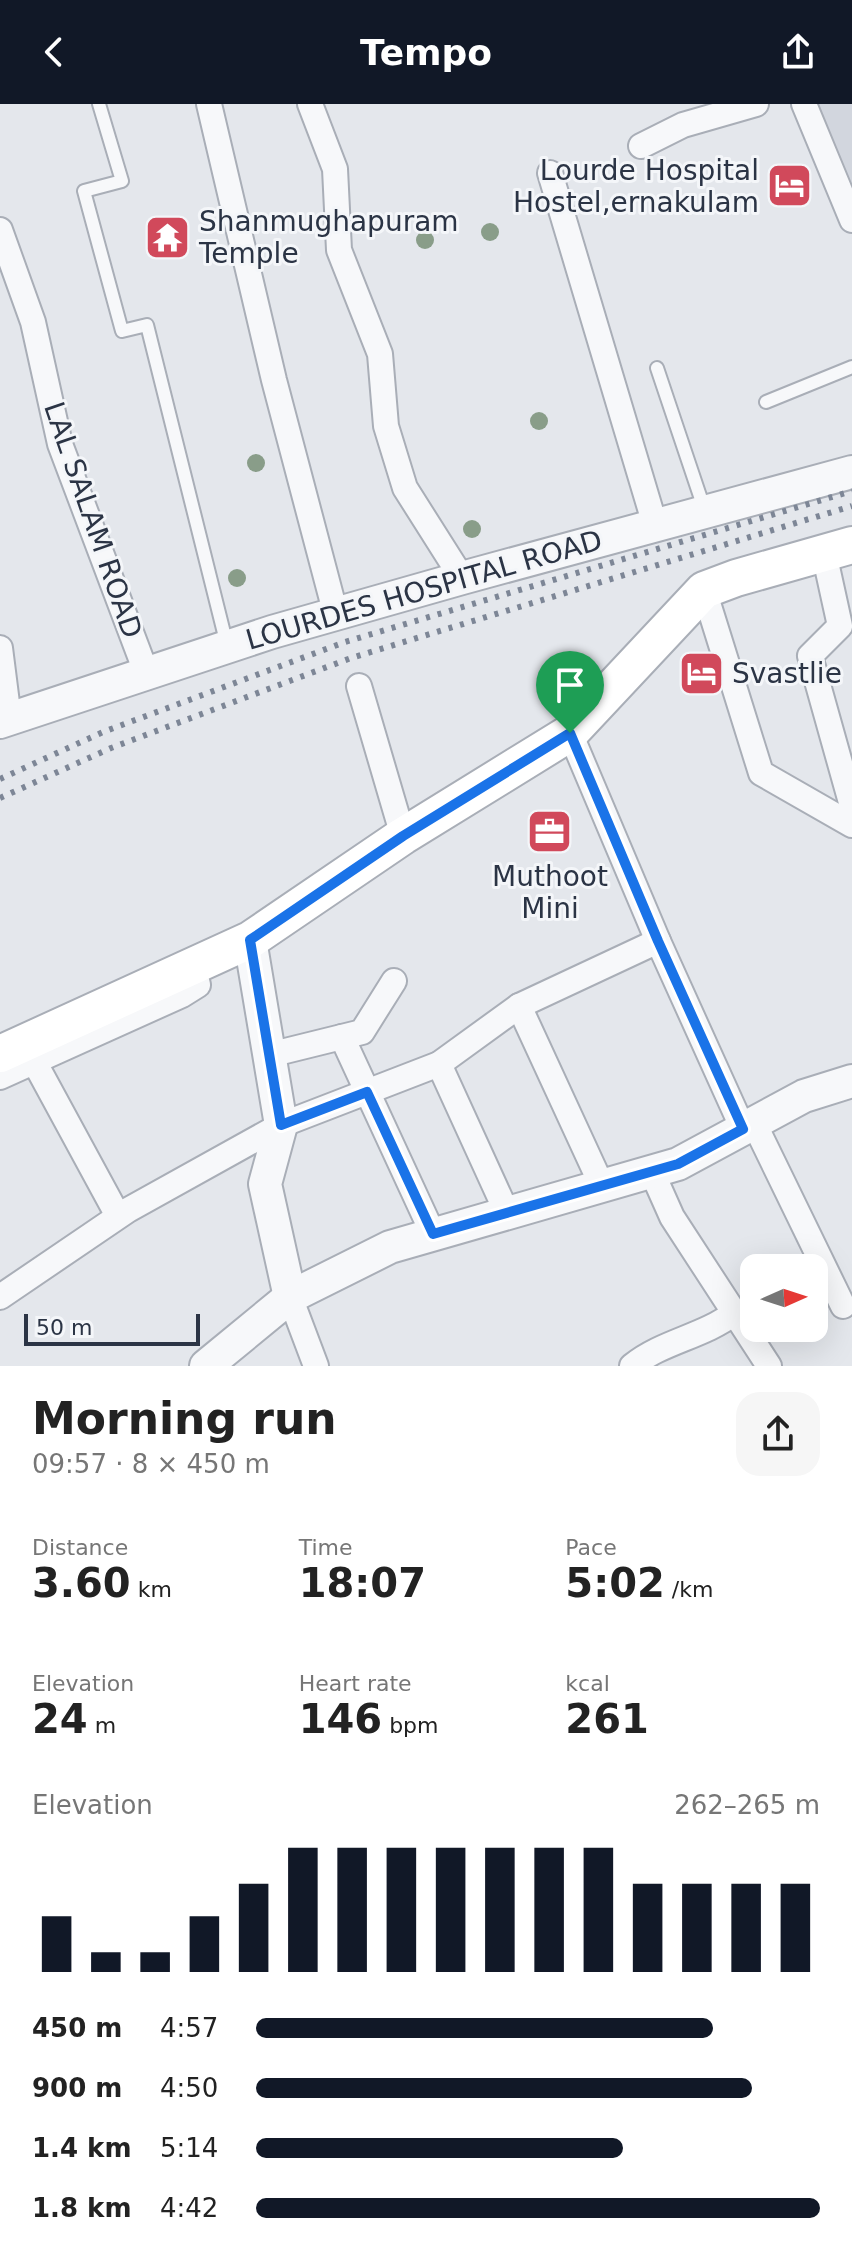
<!DOCTYPE html>
<html lang="en">
<head>
<meta charset="utf-8">
<style>
  :root { --surface:#fff; --page:#f6f6f6; --text:#222; --muted:#767676; --accent:#111827 }
  body { margin:0; font-family:"DejaVu Sans",sans-serif; background:var(--page); color:var(--text); height:100vh; display:flex; flex-direction:column; font-size:30px; white-space:nowrap }
  * { box-sizing:border-box; margin:0 }
  p { font-size:26px; color:var(--muted) }
  .icon { flex:none; width:44px; height:44px; fill:none; stroke:currentColor; stroke-width:2; stroke-linecap:round; stroke-linejoin:round }
  .map { position:relative; height:1262px; overflow:hidden }
  .details { display:flex; flex-direction:column; background:var(--surface); flex:1 }
  .details>* { flex:none }
  .needle { width:52px; rotate:87deg }
  .controls { position:absolute; left:740px; top:1150px; display:grid; gap:16px }
  .controls a { display:grid; place-items:center; width:88px; height:88px; border-radius:16px; background:var(--surface); box-shadow:0 8px 32px #0002; font-size:40px }
  .scale { position:absolute; left:24px; bottom:20px; width:176px; box-sizing:border-box; padding-left:8px; border:4px solid #2b3445; border-top:0; font-size:22px; line-height:28px; white-space:nowrap; color:#2b3445; -webkit-text-stroke:6px #f4f6f9; paint-order:stroke }
  .pin { position:absolute; display:grid; place-items:center; width:68px; height:68px; color:#fff; margin:-82px -34px; border-radius:50% 50% 50% 0; rotate:-45deg; box-shadow:0 0 8px #0007 }
  .pin .icon { rotate:45deg }
  .round { display:grid; place-items:center; flex:none; width:84px; height:84px; border-radius:24px; background:var(--page) }
  .head { display:flex; align-items:center; justify-content:space-between; height:136px; padding:0 32px }
  h1 { font-size:44px; font-weight:600; line-height:60px }
  .stats { display:grid; grid-template-columns:repeat(3,1fr); gap:12px; height:136px; padding:8px 32px }
  .stats div { display:grid; align-content:center }
  .stats b { font-size:40px; font-weight:600 }
  .stats small { font-size:22px; font-weight:400 }
  .stats p { font-size:22px }
  .chart { height:224px; padding:16px 32px }
  .chart p { display:flex; justify-content:space-between }
  .chart svg { width:100%; height:144px; margin-top:8px; stroke:var(--accent); stroke-width:6 }
  ul { padding:0 32px; list-style:none; font-size:26px }
  li { display:grid; grid-template-columns:128px 96px 1fr; align-items:center; height:60px }
  li i { height:20px; border-radius:10px; background:var(--accent) }
  header { display:flex; justify-content:space-between; align-items:center; height:104px; padding:0 32px; background:var(--accent); color:#fff; font-size:36px; font-weight:600 }
  .map>svg:first-child { display:block }
  .built { fill:#d2d6de }
  .lines { fill:none; stroke-linecap:round; stroke-linejoin:round }
  .service-casing { stroke:#a9aeb7; stroke-width:16 }
  .minor-casing { stroke:#a9aeb7; stroke-width:28 }
  .tertiary-casing { stroke:#a9aeb7; stroke-width:36 }
  .secondary-casing { stroke:#a9aeb7; stroke-width:40 }
  .service { stroke:#f7f8fa; stroke-width:12 }
  .minor { stroke:#f7f8fa; stroke-width:24 }
  .tertiary { stroke:#f7f8fa; stroke-width:32 }
  .secondary { stroke:#fff; stroke-width:36 }
  .rail { stroke:#7d8696; stroke-width:6; stroke-dasharray:4 8; stroke-linecap:butt }
  .tree { fill:#899d89 }
  .route-casing { stroke:#fff; stroke-width:16 }
  .route { stroke:#1a73e8; stroke-width:10 }
  .labels { text-anchor:middle; dominant-baseline:central; stroke-width:6; stroke-linejoin:round; paint-order:stroke }
  .poi-label { font-size:28px; fill:#2b3445; stroke:#f4f6f9; text-anchor:start }
  .street-label { font-size:28px; fill:#2b3445; stroke:#f4f6f9 }
</style>
</head>
<body>
<header><svg class="icon" aria-label="back" viewBox="0 0 24 24"><path d="M15 5l-7 7 7 7"/></svg>Tempo<svg class="icon" aria-label="share" viewBox="0 0 24 24"><path d="M12 15V3M7 8l5-5 5 5M5 13v7h14v-7"/></svg></header>
<div class="map">
<svg width="852" height="1262" viewBox="0 0 852 1262">
  <rect width="100%" height="100%" fill="#e4e7ec"/>
  <path class="built" d="M 815,0 L 852,0 L 852,89 Z"/>
  <g class="lines">
    <defs>
      <g id="service">
        <path d="M 99,0 L 122,77 L 84,87 L 122,227 L 147,221 L 227,541"/>
        <path d="M 657,264 L 705,407"/>
        <path d="M 766,298 L 852,263"/>
      </g>
      <g id="minor">
        <path d="M 209,0 L 274,276 L 336,511"/>
        <path d="M 310,0 L 335,65 L 339,146 L 380,250 L 386,322 L 405,384 L 462,474"/>
        <path d="M 804,0 L 852,116"/>
        <path d="M 641,42 L 683,21 L 756,0"/>
        <path d="M 550,69 L 655,421"/>
        <path d="M 0,126 L 33,218 L 60,340 L 146,568"/>
        <path d="M 824,449 L 840,522 L 810,552 L 852,702"/>
        <path d="M 704,486 L 761,669 L 852,721"/>
        <path d="M 0,544 L 9,615"/>
        <path d="M 359,582 L 403,732"/>
        <path d="M 570,629 L 658,837 L 743,1025"/>
        <path d="M 519,902 L 602,1082"/>
        <path d="M 342,933 L 433,1130"/>
        <path d="M 269,951 L 362,928 L 394,877"/>
        <path d="M 35,959 L 118,1112"/>
        <path d="M 439,960 L 507,1109"/>
        <path d="M 0,973 L 182,891 L 198,881 L 193,861"/>
        <path d="M 754,1019 L 843,1202"/>
        <path d="M 652,1068 L 672,1113 L 769,1262"/>
        <path d="M 0,1193 L 128,1106 L 281,1021 L 439,960 L 519,902 L 658,837"/>
        <path d="M 290,1193 L 316,1262"/>
        <path d="M 632,1262 C 663,1237 703,1233 734,1209"/>
      </g>
      <g id="tertiary">
        <path d="M 0,618 L 272,528 L 462,474 L 852,368"/>
        <path d="M 250,836 L 281,1021 L 265,1080 L 290,1193"/>
        <path d="M 206,1262 L 290,1193 L 390,1143 L 678,1060 L 804,992 L 852,977"/>
      </g>
      <path id="secondary" d="M 0,950 L 250,836 L 403,732 L 570,629 L 704,486 L 736,474 L 852,441"/>
    </defs>
    <use href="#service" class="service-casing"/>
    <use href="#minor" class="minor-casing"/>
    <use href="#tertiary" class="tertiary-casing"/>
    <use href="#secondary" class="secondary-casing"/>
    <use href="#service" class="service"/>
    <use href="#minor" class="minor"/>
    <use href="#tertiary" class="tertiary"/>
    <use href="#secondary" class="secondary"/>
    <g class="rail">
      <path d="M 0,675 L 103,628 L 345,538 L 852,387"/>
      <path d="M 0,694 L 111,644 L 351,554 L 852,402"/>
    </g>
  </g>
  <g class="tree">
    <circle cx="490" cy="128" r="9"/>
    <circle cx="425" cy="136" r="9"/>
    <circle cx="539" cy="317" r="9"/>
    <circle cx="256" cy="359" r="9"/>
    <circle cx="472" cy="425" r="9"/>
    <circle cx="237" cy="474" r="9"/>
  </g>
  <g class="lines">
    <defs>
      <path id="route" d="M 570,629 L 658,837 L 743,1025 L 678,1060 L 433,1130 L 367,988 L 281,1021 L 250,836 L 403,732 Z"/>
    </defs>
    <use href="#route" class="route-casing"/>
    <use href="#route" class="route"/>
  </g>
  <defs>
    <symbol id="hotel-square" viewBox="-11 -11 22 22"><rect x="-9" y="-9" width="18" height="18" rx="4" fill="#d1495b" stroke="#f4f6f9"/><path d="M-6-4.5h1.5V1H6V5H4.5V3h-9V5H-6ZM-4 0a1.8 1.8 0 1 1 3.6 0ZM.5 0V-2.5h3Q6-2.5 6 0Z" fill="#fff"/></symbol>
    <symbol id="temple-square" viewBox="-11 -11 22 22"><rect x="-9" y="-9" width="18" height="18" rx="4" fill="#d1495b" stroke="#f4f6f9"/><path d="M0-6L5-2H3V0L6.5 2.5H4V6H1.5V3h-3V6H-4V2.5H-6.5L-3 0V-2H-5Z" fill="#fff"/></symbol>
    <symbol id="office-square" viewBox="-11 -11 22 22"><rect x="-9" y="-9" width="18" height="18" rx="4" fill="#d1495b" stroke="#f4f6f9"/><path d="M-6-3h4V-5.5h4V-3h4V5H-6ZM-1-4.5V-3h2v-1.5ZM-6 0V1H6V0Z" fill="#fff"/></symbol>
  </defs>
  <g fill-rule="evenodd">
    <use href="#hotel-square" x="764" y="56" width="51" height="51"/>
    <use href="#temple-square" x="142" y="108" width="51" height="51"/>
    <use href="#hotel-square" x="676" y="544" width="51" height="51"/>
    <use href="#office-square" x="524" y="702" width="51" height="51"/>
  </g>
  <g class="labels">
    <g class="poi-label">
      <text x="759" y="66" text-anchor="end">Lourde Hospital<tspan x="759" dy="32">Hostel,ernakulam</tspan></text>
      <text x="199" y="117">Shanmughapuram<tspan x="199" dy="32">Temple</tspan></text>
      <text x="732" y="569">Svastlie</text>
      <text x="550" y="772" text-anchor="middle">Muthoot<tspan x="550" dy="32">Mini</tspan></text>
    </g>
    <g class="street-label">
      <text transform="translate(93 416) rotate(71)">LAL SALAM ROAD</text>
      <text transform="translate(424 486) rotate(-16)">LOURDES HOSPITAL ROAD</text>
    </g>
  </g>
</svg>
<div class="controls">
<a><svg class="needle" viewBox="-14 -14 28 28"><path d="M0-13l5 13h-10z" fill="#e53935"/><path d="M0 13l5-13h-10z" fill="#767676"/></svg></a>
</div>
<div class="scale">50 m</div>
<div class="pin" style="left:570px;top:629px;background:#1e9e55"><svg class="icon" aria-label="arrive" viewBox="0 0 24 24"><path d="M6 21V4h12l-3 4 3 4H6"/></svg></div>
</div>
<section class="details">
<div class="head"><div><h1>Morning run</h1><p>09:57 · 8 × 450 m</p></div><a class="round"><svg class="icon" aria-label="share" viewBox="0 0 24 24"><path d="M12 15V3M7 8l5-5 5 5M5 13v7h14v-7"/></svg></a></div>
<div class="stats">
<div><p>Distance</p><b>3.60<small> km</small></b></div>
<div><p>Time</p><b>18:07</b></div>
<div><p>Pace</p><b>5:02<small> /km</small></b></div>
</div>
<div class="stats">
<div><p>Elevation</p><b>24<small> m</small></b></div>
<div><p>Heart rate</p><b>146<small> bpm</small></b></div>
<div><p>kcal</p><b>261</b></div>
</div>
<div class="chart"><p><span>Elevation</span>262–265 m</p>
<svg viewBox="0 0 160 44" preserveAspectRatio="none"><path d="M5 44V27M15 44V38M25 44V38M35 44V27M45 44V17M55 44V6M65 44V6M75 44V6M85 44V6M95 44V6M105 44V6M115 44V6M125 44V17M135 44V17M145 44V17M155 44V17"/></svg>
</div>
<ul>
<li><b>450 m</b>4:57<i style="width:81%"></i></li>
<li><b>900 m</b>4:50<i style="width:88%"></i></li>
<li><b>1.4 km</b>5:14<i style="width:65%"></i></li>
<li><b>1.8 km</b>4:42<i style="width:100%"></i></li>
</ul>
</section>
</body>
</html>
